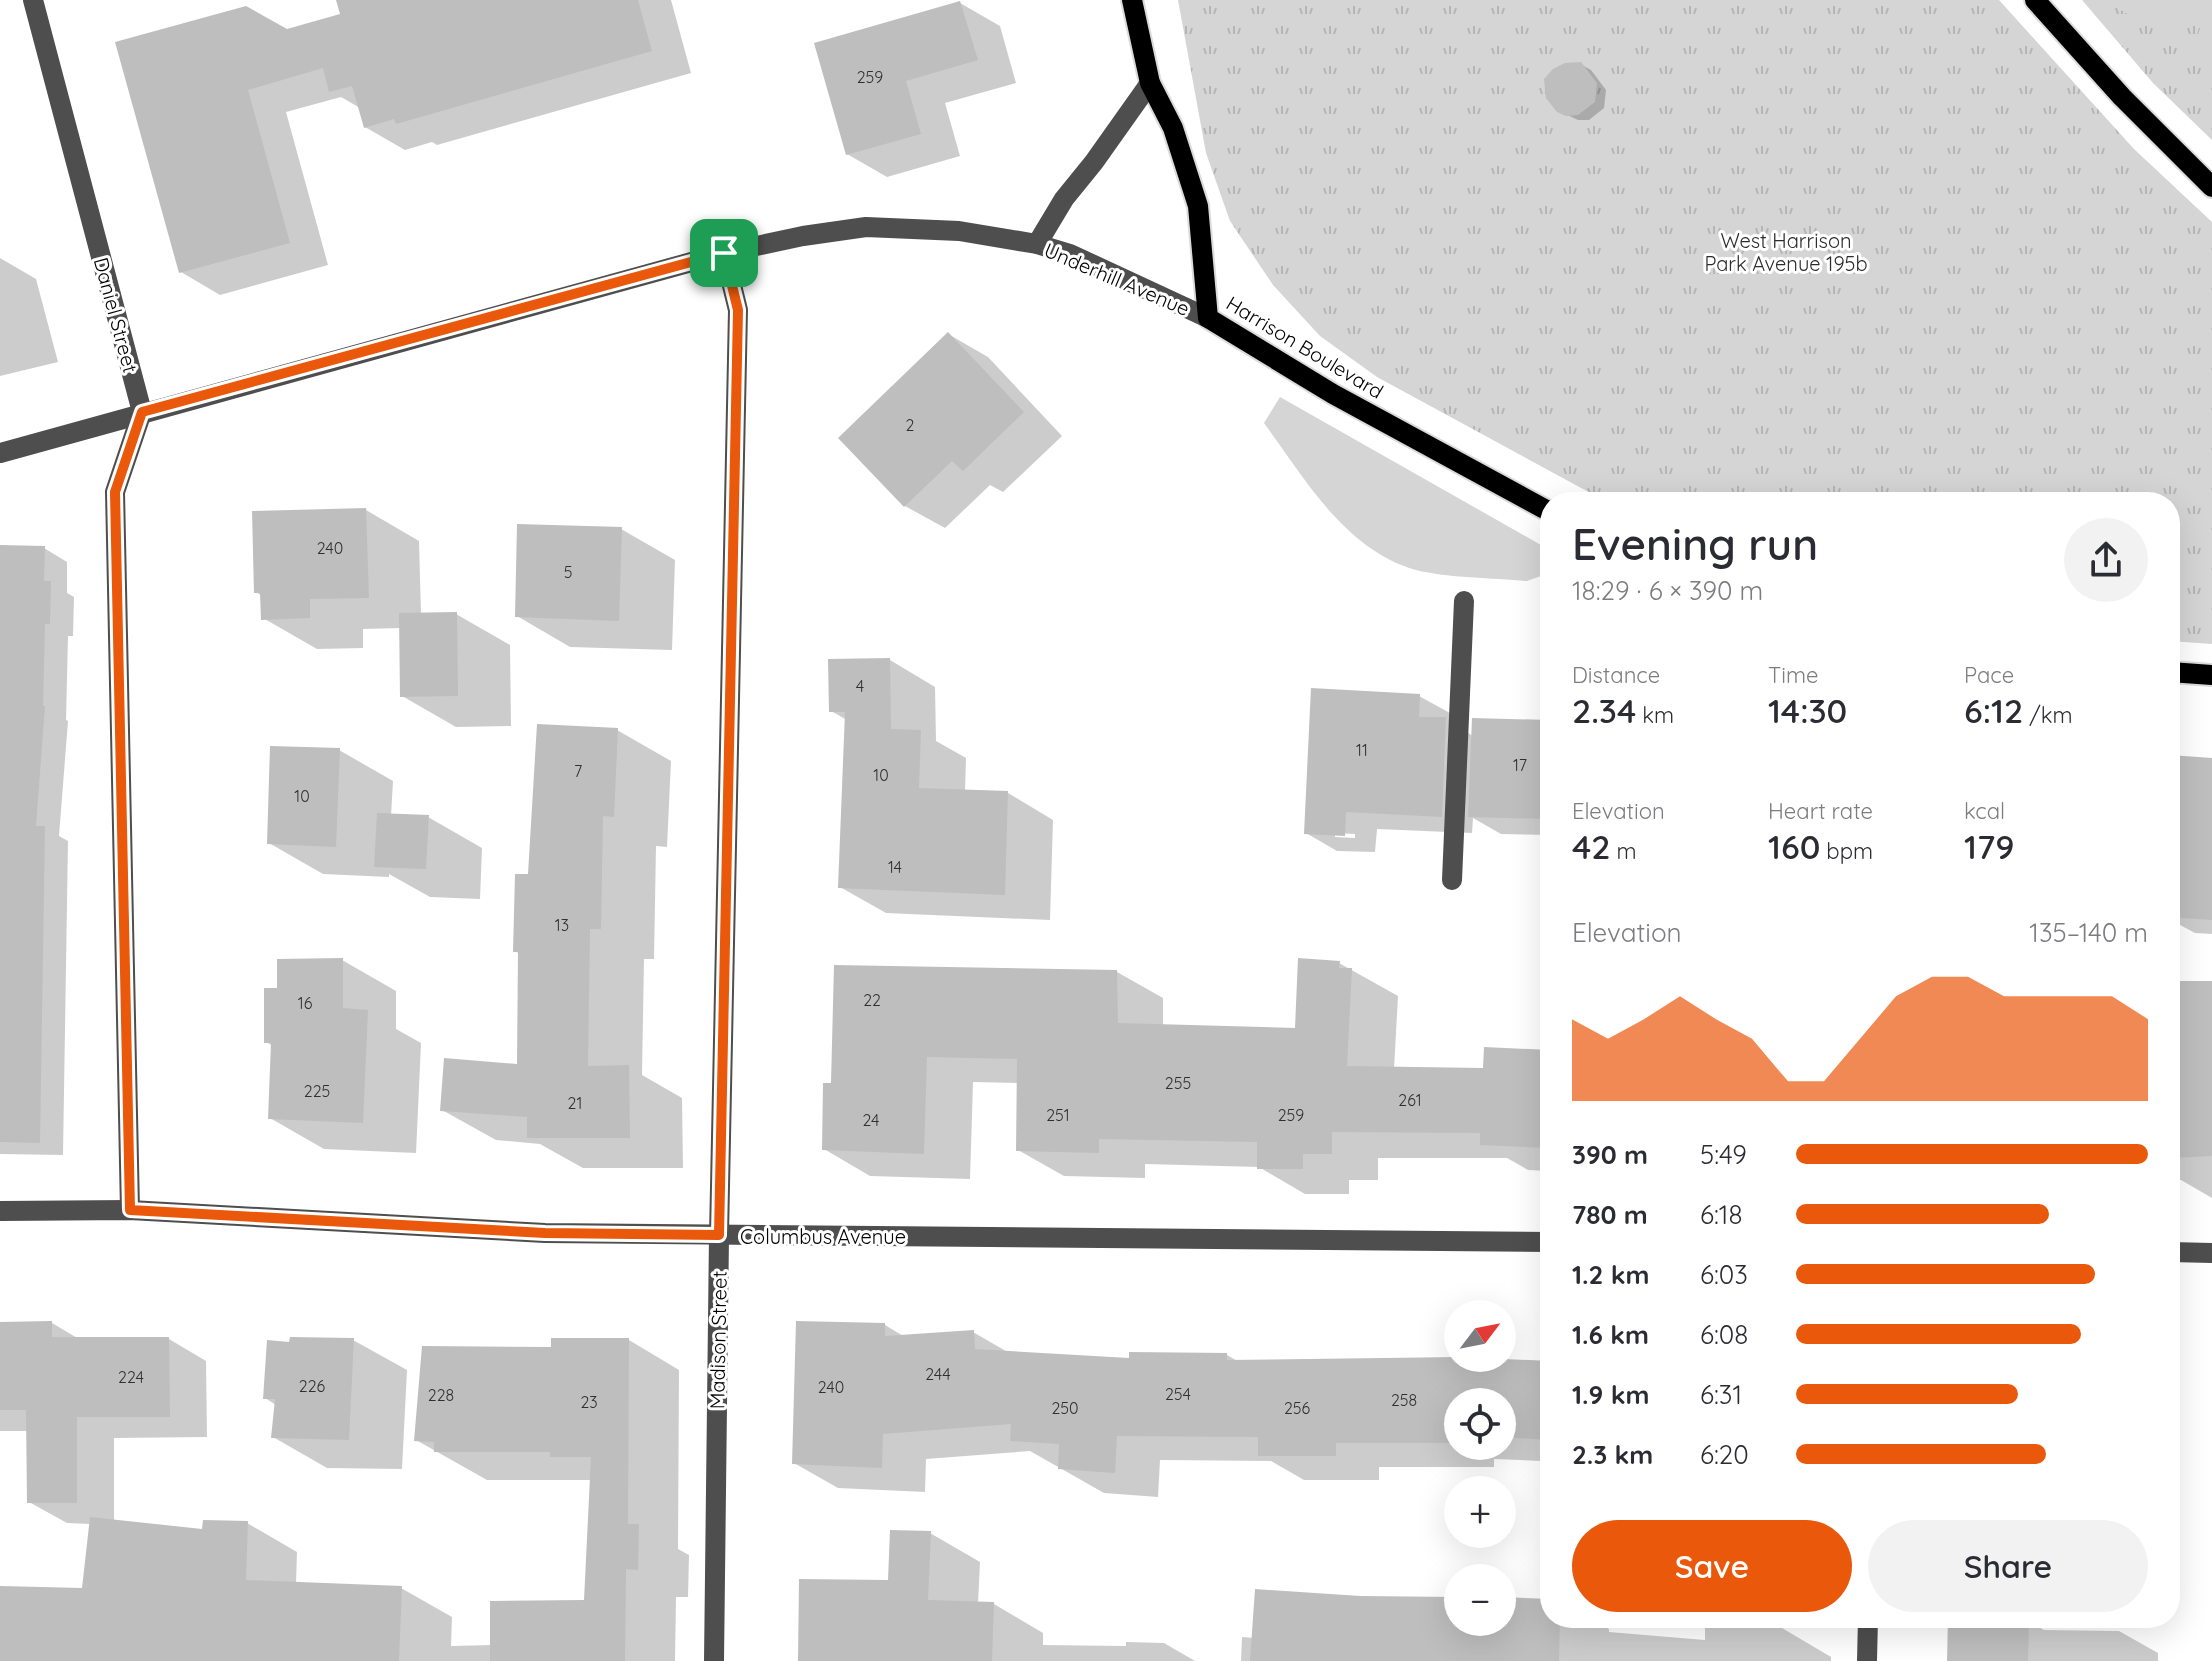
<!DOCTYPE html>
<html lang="en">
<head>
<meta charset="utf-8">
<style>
  :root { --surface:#fff; --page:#f2f2f3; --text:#2b2b33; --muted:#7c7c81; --accent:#ea580c }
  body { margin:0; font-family:Quicksand,sans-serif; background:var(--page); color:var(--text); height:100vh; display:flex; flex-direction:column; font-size:30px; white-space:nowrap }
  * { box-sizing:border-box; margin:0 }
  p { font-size:26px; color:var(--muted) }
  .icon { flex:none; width:44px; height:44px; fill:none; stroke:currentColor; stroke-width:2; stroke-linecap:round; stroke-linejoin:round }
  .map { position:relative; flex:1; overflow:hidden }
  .details { position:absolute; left:1540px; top:492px; width:640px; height:1136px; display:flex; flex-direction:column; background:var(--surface); border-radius:32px; box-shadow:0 8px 32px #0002 }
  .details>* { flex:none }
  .needle { width:52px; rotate:58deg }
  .controls { position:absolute; left:1444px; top:1300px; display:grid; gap:16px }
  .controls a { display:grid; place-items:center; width:72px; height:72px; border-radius:50%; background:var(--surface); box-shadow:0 8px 32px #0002; font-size:40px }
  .pin { position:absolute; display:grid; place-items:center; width:68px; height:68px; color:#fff; margin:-34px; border-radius:16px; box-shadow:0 4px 12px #0006 }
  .round { display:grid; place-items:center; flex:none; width:84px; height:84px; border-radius:42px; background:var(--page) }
  .overview { display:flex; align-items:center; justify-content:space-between; height:136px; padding:0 32px }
  h1 { font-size:44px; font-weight:600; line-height:60px }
  .figures { display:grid; grid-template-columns:repeat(3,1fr); gap:12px; height:136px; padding:8px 32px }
  .figures div { display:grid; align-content:center }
  .figures b { font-size:34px; font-weight:600 }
  .figures small { font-size:22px; font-weight:400 }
  .figures p { font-size:22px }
  .chart { height:224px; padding:16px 32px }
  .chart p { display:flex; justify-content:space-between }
  .chart svg { width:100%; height:144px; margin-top:8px; fill:var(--accent); opacity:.7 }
  .primary-button { display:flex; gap:16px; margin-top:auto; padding:16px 32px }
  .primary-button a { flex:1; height:92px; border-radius:48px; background:var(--accent); color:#fff; font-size:32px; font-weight:600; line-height:92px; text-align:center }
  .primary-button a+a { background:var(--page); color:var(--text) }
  ul { padding:0 32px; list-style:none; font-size:26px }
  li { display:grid; grid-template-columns:128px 96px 1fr; align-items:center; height:60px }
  li i { height:20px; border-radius:10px; background:var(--accent) }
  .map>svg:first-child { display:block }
  .grass { fill:url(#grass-tufts) }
  .garden { fill:#d5d5d5 }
  .shadow { fill:#0003; fill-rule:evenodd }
  .building { fill:#bebebe }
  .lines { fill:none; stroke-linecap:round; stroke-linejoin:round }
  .major-casing { stroke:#dbdbdb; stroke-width:24 }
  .minor { stroke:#4e4e4e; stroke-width:20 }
  .major { stroke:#000; stroke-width:20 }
  .route-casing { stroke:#fff; stroke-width:16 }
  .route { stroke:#ea580c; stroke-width:10 }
  .labels { text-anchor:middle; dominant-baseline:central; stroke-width:6; stroke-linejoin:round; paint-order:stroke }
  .number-label { font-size:16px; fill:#303030 }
  .park-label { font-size:20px; fill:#2c2c2c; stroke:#fff }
  .street-label { font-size:20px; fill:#000; stroke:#fff }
</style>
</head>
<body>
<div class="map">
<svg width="2212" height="1661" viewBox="0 0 2212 1661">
  <defs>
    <pattern id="grass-tufts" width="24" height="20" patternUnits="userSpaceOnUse" patternTransform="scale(2)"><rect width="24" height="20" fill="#d5d5d5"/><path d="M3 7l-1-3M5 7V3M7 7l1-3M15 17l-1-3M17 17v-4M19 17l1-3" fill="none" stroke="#b5b5b5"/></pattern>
  </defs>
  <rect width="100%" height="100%" fill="#fff"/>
  <g class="grass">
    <path d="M 1178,0 L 1999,0 L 2134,149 L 2212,222 L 2212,644 L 2170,641 L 2170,502 L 1607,502 L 1377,377 L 1320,336 L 1273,285 L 1230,221 L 1206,153 Z"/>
    <path d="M 2082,0 L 2212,0 L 2212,140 L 2153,83 Z"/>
  </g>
  <g class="garden">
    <path d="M 2103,0 L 2212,0 L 2212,71 L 2188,61 L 2202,23 L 2157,31 Z"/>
    <path d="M 1280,397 L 1541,545 L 1547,561 L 1541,576 L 1527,581 C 1494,578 1448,578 1416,570 C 1345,550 1305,479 1264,423 Z"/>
  </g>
  <g class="shadow">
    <path d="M 377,0 L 671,0 L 691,73 L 437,145 L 432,142 L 405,150 L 365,127 L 360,108 L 341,97 L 286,112 L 328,265 L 220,295 L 181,272 L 118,43 L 286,31 L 342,15 Z"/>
    <path d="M 960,3 L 1000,26 L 1016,83 L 945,103 L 960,156 L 887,177 L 847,154 Z"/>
    <path d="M 1580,64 L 1591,70 L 1606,90 L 1604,108 L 1589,120 L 1578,120 L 1559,111 Z"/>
    <path d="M 0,258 L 36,279 L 58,362 L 0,376 Z"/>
    <path d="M 948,334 L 988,357 L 1062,436 L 1003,492 L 990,485 L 945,528 L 905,506 Z"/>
    <path d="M 366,510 L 419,541 L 421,614 L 456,614 L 510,645 L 511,726 L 456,727 L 402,696 L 401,628 L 363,629 L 363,648 L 317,649 L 263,618 L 262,596 L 256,592 Z"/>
    <path d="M 621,529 L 675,560 L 672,650 L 570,647 L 517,616 Z"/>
    <path d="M 44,548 L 67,562 L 67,593 L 74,597 L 73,636 L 68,636 L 66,720 L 68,721 L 59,836 L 68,841 L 63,1155 L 0,1154 L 0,557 Z"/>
    <path d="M 890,660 L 935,687 L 936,741 L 966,758 L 965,791 L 1008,793 L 1053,820 L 1050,920 L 886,913 L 840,887 L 847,720 L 831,711 Z"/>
    <path d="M 1419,696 L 1450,713 L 1450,722 L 1473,736 L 1550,722 L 1550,835 L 1501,834 L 1473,818 L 1472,833 L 1377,829 L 1375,852 L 1337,851 L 1306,833 ZM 1335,833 L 1355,834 L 1355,838 L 1335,837 Z"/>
    <path d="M 617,730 L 671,761 L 667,847 L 656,846 L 654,959 L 644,959 L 642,1075 L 682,1098 L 683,1168 L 583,1168 L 540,1144 L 496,1140 L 442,1110 L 519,1066 L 520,954 L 515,951 L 530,877 Z"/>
    <path d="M 339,750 L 393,781 L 391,816 L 428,817 L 482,848 L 480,899 L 430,897 L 389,874 L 389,877 L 323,874 L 269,843 Z"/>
    <path d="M 2170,757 L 2212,760 L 2212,934 L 2195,933 L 2180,925 L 2170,924 Z"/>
    <path d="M 342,960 L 396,991 L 396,1029 L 421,1043 L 416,1153 L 324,1149 L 270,1118 L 273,1046 L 266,1042 L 279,990 Z"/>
    <path d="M 1339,963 L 1398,996 L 1394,1069 L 1485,1070 L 1550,1050 L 1550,1171 L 1528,1170 L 1507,1158 L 1378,1158 L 1378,1180 L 1349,1180 L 1349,1194 L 1305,1194 L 1259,1167 L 1145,1164 L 1145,1178 L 1064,1176 L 1018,1150 L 1019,1083 L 973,1082 L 970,1179 L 870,1176 L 824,1149 L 833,1085 L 1117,972 L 1163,998 L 1163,1026 L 1297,1030 Z"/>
    <path d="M 2170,1052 L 2212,1053 L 2212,1198 L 2181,1180 L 2170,1180 Z"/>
    <path d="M 52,1323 L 79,1339 L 169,1339 L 206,1361 L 207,1437 L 114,1438 L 114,1522 L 204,1531 L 247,1523 L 297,1552 L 296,1584 L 401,1588 L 452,1617 L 451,1646 L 492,1645 L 586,1602 L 592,1480 L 487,1480 L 416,1440 L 553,1349 L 629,1340 L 679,1370 L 678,1549 L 689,1555 L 688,1597 L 676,1597 L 675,1661 L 0,1661 L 0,1588 L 84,1590 L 91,1524 L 67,1523 L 29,1502 L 28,1431 L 0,1431 L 0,1324 Z"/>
    <path d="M 885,1325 L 905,1337 L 973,1332 L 1011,1354 L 1131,1361 L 1227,1355 L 1239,1362 L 1550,1362 L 1550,1473 L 1540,1467 L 1541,1461 L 1494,1459 L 1494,1467 L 1379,1467 L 1379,1480 L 1304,1480 L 1271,1461 L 1160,1460 L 1158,1497 L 1104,1493 L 1030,1451 L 926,1459 L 925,1492 L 838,1488 L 794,1463 ZM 1458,1402 L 1502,1402 L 1502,1446 L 1458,1446 Z"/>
    <path d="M 353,1340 L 407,1370 L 402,1469 L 327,1468 L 273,1437 L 276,1405 L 265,1398 L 291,1344 Z"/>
    <path d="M 930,1533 L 980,1562 L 978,1604 L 994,1604 L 1043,1633 L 1043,1645 L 1126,1646 L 1126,1642 L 1164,1643 L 1195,1661 L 800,1661 L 890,1582 Z"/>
    <path d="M 1360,1598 L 1458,1599 L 1458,1622 L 1502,1622 L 1502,1600 L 1550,1601 L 1550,1618 L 1589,1618 L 1609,1629 L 1609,1632 L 1705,1640 L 1705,1626 L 1782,1628 L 1831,1657 L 1831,1661 L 1241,1661 L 1242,1637 L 1254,1638 Z"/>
    <path d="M 2029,1622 L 2044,1630 L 2119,1631 L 2158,1653 L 2158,1661 L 1949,1661 Z"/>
  </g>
  <g class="building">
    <path d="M 336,0 L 638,0 L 652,51 L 396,124 L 394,119 L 364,128 L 352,86 L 329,92 L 323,68 L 248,90 L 290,243 L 179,273 L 115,42 L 246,6 L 287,29 L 340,14 Z"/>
    <path d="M 960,1 L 978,60 L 906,81 L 921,134 L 846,155 L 814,43 Z"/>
    <path d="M 1581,62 L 1597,83 L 1595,102 L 1578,115 L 1566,116 L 1557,112 L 1546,98 L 1544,79 L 1553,69 L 1565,63 Z"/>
    <path d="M 948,332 L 1024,412 L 963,471 L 952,461 L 904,507 L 838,438 Z"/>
    <path d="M 366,508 L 369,598 L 310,599 L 310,618 L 261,620 L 260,593 L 254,593 L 252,511 Z"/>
    <path d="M 517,524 L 622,527 L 619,621 L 515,617 Z"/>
    <path d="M 0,545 L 45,546 L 44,581 L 51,581 L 50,624 L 45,624 L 43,706 L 45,706 L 36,826 L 45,826 L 40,1143 L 0,1142 Z"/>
    <path d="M 457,612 L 458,696 L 400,697 L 399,613 Z"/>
    <path d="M 890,658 L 891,729 L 921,730 L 919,788 L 1008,791 L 1005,895 L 838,888 L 845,712 L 829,712 L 828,659 Z"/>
    <path d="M 1311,688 L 1420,694 L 1419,717 L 1446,717 L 1442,817 L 1346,812 L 1345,836 L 1304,834 Z"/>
    <path d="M 1472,718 L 1550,720 L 1550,819 L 1468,817 Z"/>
    <path d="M 537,724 L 618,728 L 614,817 L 603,816 L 601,929 L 590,929 L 588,1066 L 629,1065 L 630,1138 L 527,1138 L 527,1117 L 440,1111 L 444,1058 L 517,1064 L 518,952 L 513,952 L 515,874 L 528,874 Z"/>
    <path d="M 270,746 L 340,748 L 336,847 L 267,844 Z"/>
    <path d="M 2170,755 L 2212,758 L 2212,920 L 2170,917 Z"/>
    <path d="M 377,813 L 429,815 L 426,869 L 374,867 Z"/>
    <path d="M 343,958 L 343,1008 L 368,1010 L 363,1123 L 268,1119 L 271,1043 L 264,1043 L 264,988 L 277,988 L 277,959 Z"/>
    <path d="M 1298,958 L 1340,961 L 1339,968 L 1352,968 L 1347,1066 L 1483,1068 L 1484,1047 L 1550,1050 L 1550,1148 L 1480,1145 L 1480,1133 L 1332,1132 L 1332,1154 L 1303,1154 L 1303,1169 L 1257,1169 L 1257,1142 L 1099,1139 L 1099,1153 L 1016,1151 L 1017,1059 L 927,1057 L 924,1154 L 822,1150 L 823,1083 L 831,1083 L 834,965 L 1117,970 L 1118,1023 L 1295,1028 Z"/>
    <path d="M 2177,981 L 2212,981 L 2212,1156 L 2172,1158 Z"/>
    <path d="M 52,1321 L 52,1337 L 169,1337 L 170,1417 L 77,1417 L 77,1503 L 27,1503 L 26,1410 L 0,1410 L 0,1322 Z"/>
    <path d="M 796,1321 L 885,1323 L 885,1336 L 974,1330 L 975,1349 L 1129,1358 L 1129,1352 L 1227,1353 L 1227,1360 L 1458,1357 L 1550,1361 L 1550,1440 L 1502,1437 L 1502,1402 L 1458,1402 L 1458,1435 L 1451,1435 L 1451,1443 L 1336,1443 L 1336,1456 L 1258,1456 L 1258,1437 L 1117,1436 L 1115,1473 L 1058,1469 L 1059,1444 L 1010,1441 L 1011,1424 L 883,1434 L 882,1468 L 792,1464 Z"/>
    <path d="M 290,1337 L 354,1338 L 349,1440 L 271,1438 L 275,1399 L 263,1399 L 267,1340 L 289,1342 Z"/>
    <path d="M 551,1338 L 629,1338 L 628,1524 L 639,1524 L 638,1570 L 626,1569 L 625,1661 L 490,1661 L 490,1601 L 584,1600 L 591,1457 L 550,1457 L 550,1452 L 434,1452 L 434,1442 L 414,1441 L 422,1346 L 551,1347 Z"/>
    <path d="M 90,1517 L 202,1529 L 203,1520 L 248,1521 L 246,1580 L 402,1586 L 399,1661 L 0,1661 L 0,1586 L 82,1588 Z"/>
    <path d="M 890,1530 L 931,1531 L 928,1600 L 994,1602 L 992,1661 L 798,1661 L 799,1579 L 888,1580 Z"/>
    <path d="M 1255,1589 L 1360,1596 L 1458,1597 L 1458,1622 L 1502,1622 L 1502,1597 L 1550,1599 L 1550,1618 L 1560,1618 L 1559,1661 L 1250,1661 Z"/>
    <path d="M 1948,1618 L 2029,1620 L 2028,1661 L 1947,1661 Z"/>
  </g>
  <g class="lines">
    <defs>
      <g id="major">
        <path d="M 1132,0 L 1150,83 L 1173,128 L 1198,206 L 1208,318 L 1333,394 L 1550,512"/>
        <path d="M 2035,0 L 2122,97 L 2212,187"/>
        <path d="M 2170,672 L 2212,675"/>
      </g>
    </defs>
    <use href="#major" class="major-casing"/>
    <g class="minor">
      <path d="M 33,0 L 142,412 L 115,492 L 130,1210"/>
      <path d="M 1037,244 L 1064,199 L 1094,162 L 1150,83"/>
      <path d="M 0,453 L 724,253 L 803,236 L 866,227 L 959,231 L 1037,244 L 1070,254 L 1208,318"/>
      <path d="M 1452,880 L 1464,601"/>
      <path d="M 0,1211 L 130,1210 L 545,1233 L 1550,1242"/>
      <path d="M 2170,1252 L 2212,1253"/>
      <path d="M 714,1661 L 719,1235 L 738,310 L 724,253"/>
      <path d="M 1867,1661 L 1868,1618"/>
    </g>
    <use href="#major" class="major"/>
  </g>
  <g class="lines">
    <defs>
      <path id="route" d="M 724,253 L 738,310 L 719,1235 L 545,1233 L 130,1210 L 115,492 L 142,412 Z"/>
    </defs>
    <use href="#route" class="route-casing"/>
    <use href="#route" class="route"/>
  </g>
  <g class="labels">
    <g class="number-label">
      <text x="870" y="77">259</text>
      <text x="910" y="425">2</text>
      <text x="330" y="548">240</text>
      <text x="568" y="572">5</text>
      <text x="860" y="686">4</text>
      <text x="1362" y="750">11</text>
      <text x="1520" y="765">17</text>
      <text x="578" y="771">7</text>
      <text x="881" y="775">10</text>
      <text x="302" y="796">10</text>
      <text x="895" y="867">14</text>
      <text x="562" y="925">13</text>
      <text x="872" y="1000">22</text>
      <text x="305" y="1003">16</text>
      <text x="1178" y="1083">255</text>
      <text x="317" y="1091">225</text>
      <text x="1410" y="1100">261</text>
      <text x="575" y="1103">21</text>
      <text x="1058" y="1115">251</text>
      <text x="1291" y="1115">259</text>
      <text x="871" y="1120">24</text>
      <text x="938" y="1374">244</text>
      <text x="131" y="1377">224</text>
      <text x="312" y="1386">226</text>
      <text x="831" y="1387">240</text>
      <text x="1178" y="1394">254</text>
      <text x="441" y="1395">228</text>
      <text x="1404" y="1400">258</text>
      <text x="589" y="1402">23</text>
      <text x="1065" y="1408">250</text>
      <text x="1297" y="1408">256</text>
    </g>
    <g class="park-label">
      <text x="1786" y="240">West Harrison<tspan x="1786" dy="23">Park Avenue 195b</tspan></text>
    </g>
    <g class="street-label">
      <text transform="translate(1117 279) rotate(23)">Underhill Avenue</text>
      <text transform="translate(116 315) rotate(75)">Daniel Street</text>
      <text transform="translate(1305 347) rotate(31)">Harrison Boulevard</text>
      <text x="823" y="1236">Columbus Avenue</text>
      <text transform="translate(718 1340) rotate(-89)">Madison Street</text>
    </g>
  </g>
</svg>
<div class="controls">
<a><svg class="needle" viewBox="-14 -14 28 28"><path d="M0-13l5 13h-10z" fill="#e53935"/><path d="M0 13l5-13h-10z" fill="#7c7c81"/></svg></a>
<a><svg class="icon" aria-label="locate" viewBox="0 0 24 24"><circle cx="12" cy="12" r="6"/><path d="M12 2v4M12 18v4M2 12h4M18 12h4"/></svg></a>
<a>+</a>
<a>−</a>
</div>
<div class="pin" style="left:724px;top:253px;background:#1e9e55"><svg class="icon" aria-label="arrive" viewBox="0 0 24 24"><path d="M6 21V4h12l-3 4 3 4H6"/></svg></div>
<section class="details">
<div class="overview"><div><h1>Evening run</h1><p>18:29 · 6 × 390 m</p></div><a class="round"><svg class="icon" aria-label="share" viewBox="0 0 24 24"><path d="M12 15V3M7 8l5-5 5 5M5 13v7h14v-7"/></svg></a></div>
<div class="figures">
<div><p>Distance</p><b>2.34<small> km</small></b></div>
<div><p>Time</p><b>14:30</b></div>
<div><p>Pace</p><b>6:12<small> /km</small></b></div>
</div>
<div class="figures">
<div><p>Elevation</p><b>42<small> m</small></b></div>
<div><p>Heart rate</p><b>160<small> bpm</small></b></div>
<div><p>kcal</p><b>179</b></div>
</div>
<div class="chart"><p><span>Elevation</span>135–140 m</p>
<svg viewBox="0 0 160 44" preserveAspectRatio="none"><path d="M0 44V19L10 25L20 19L30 12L40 19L50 25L60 38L70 38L80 25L90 12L100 6L110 6L120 12L130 12L140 12L150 12L160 19V44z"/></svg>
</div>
<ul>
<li><b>390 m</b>5:49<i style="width:100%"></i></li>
<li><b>780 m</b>6:18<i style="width:72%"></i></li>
<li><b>1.2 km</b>6:03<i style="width:85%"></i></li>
<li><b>1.6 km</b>6:08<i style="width:81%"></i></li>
<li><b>1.9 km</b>6:31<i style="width:63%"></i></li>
<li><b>2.3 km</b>6:20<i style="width:71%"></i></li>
</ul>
<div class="primary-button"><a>Save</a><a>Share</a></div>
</section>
</div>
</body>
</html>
